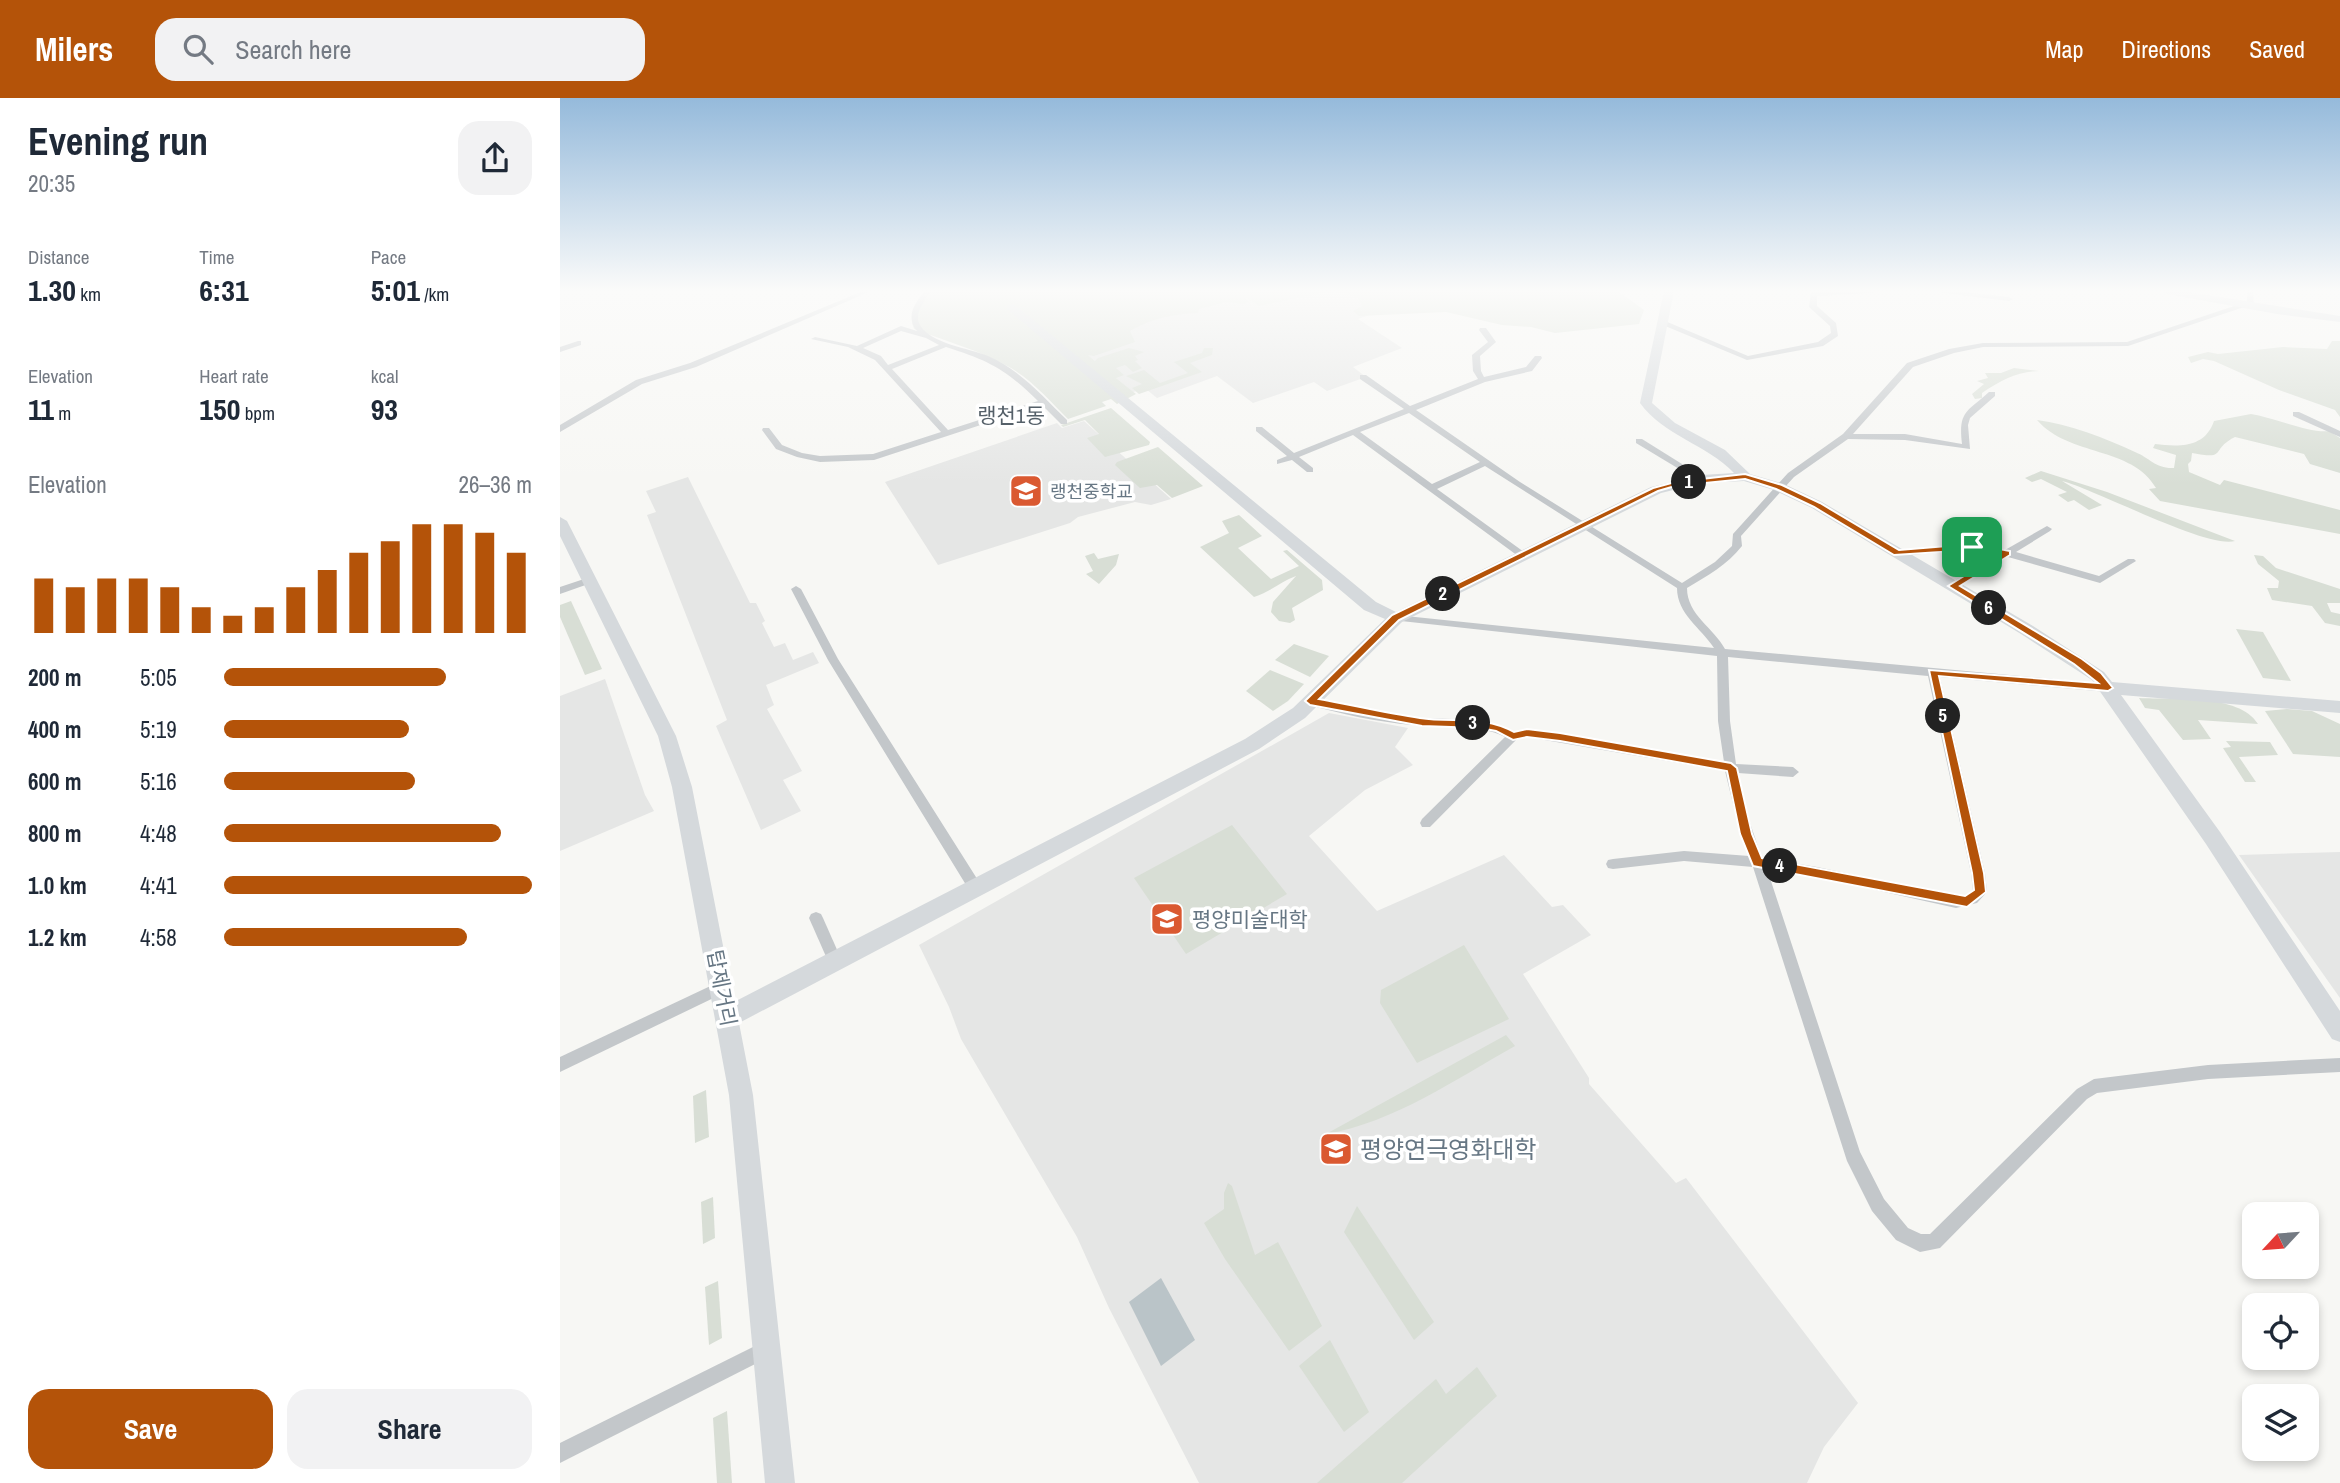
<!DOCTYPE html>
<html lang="en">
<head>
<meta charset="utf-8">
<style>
  :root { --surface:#fff; --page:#f2f2f3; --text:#1f2937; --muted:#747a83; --accent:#b45309 }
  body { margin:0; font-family:"Archivo Narrow","Noto Sans KR",sans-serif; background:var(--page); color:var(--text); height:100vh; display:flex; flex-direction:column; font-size:26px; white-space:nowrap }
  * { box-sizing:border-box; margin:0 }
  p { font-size:23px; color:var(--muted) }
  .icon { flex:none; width:38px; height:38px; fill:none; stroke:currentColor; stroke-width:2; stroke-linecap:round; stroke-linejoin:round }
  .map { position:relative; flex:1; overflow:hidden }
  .details { display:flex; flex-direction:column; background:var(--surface); width:560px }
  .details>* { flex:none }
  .needle { width:46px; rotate:244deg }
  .buttons { position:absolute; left:1682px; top:1104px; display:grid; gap:14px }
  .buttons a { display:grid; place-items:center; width:77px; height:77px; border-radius:14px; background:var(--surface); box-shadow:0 4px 10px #0003; font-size:35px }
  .pin { position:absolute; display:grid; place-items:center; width:60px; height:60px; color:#fff; margin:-30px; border-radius:14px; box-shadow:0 4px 10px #0006 }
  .km { position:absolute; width:35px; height:35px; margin:-18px; border-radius:50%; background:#222; color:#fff; font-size:19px; line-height:35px; text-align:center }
  .round { display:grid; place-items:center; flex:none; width:74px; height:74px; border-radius:21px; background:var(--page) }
  .overview { display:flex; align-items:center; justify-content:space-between; height:119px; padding:0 28px }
  h1 { font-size:38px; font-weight:700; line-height:52px }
  .stats { display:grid; grid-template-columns:repeat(3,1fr); gap:10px; height:119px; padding:7px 28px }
  .stats div { display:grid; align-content:center }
  .stats b { font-size:30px; font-weight:700 }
  .stats small { font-size:19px; font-weight:400 }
  .stats p { font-size:19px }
  .chart { height:196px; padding:14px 28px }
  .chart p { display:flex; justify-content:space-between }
  .chart svg { width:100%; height:126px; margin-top:7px; stroke:var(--accent); stroke-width:6 }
  .button { display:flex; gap:14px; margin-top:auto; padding:14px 28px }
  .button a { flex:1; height:80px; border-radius:21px; background:var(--accent); color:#fff; font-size:28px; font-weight:700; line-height:80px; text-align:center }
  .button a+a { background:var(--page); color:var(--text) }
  ul { padding:0 28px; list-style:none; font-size:23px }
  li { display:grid; grid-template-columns:112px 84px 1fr; align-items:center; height:52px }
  li i { height:18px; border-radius:9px; background:var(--accent) }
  header { display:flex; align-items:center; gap:42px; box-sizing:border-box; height:98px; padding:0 35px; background:var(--accent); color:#fff }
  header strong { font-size:33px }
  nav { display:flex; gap:38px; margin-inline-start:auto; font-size:24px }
  .search { width:490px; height:63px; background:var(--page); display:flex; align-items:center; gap:18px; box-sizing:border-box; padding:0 24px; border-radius:21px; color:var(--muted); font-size:26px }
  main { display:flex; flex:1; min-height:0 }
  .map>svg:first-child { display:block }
  .built { fill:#e5e6e5 }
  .green { fill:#d8ded5 }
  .water { fill:#bac4c8 }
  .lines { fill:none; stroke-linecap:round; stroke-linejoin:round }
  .street { fill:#c3c7ca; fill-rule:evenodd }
  .secondary { fill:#d5d9dc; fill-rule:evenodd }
  .route { fill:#b45309; stroke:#fff; stroke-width:2; fill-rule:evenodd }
  .labels { text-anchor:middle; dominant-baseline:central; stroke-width:7; stroke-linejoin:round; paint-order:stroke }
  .far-poi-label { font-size:18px; fill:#677784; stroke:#fff; text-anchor:start }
  .far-quarter-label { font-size:21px; fill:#556069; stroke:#fff }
  .poi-label { font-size:21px; fill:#677784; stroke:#fff; text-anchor:start }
  .street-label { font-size:21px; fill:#677784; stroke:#fff }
  .near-poi-label { font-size:24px; fill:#677784; stroke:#fff; text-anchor:start }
</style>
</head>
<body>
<header>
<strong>Milers</strong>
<div class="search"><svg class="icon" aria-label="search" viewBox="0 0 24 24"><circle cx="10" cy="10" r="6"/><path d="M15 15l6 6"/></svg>Search here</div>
<nav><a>Map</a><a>Directions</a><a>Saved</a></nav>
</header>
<main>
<section class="details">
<div class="overview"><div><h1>Evening run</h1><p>20:35</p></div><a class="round"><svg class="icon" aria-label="share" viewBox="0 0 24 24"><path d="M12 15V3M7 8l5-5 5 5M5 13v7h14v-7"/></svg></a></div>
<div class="stats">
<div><p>Distance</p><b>1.30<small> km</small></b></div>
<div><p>Time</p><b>6:31</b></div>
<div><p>Pace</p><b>5:01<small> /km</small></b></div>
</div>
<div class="stats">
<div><p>Elevation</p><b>11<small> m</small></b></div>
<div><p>Heart rate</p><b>150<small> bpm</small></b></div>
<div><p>kcal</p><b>93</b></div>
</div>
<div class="chart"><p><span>Elevation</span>26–36 m</p>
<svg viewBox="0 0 160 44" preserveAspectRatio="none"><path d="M5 44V25M15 44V28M25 44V25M35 44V25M45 44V28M55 44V35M65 44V38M75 44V35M85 44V28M95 44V22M105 44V16M115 44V12M125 44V6M135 44V6M145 44V9M155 44V16"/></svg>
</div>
<ul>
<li><b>200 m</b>5:05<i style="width:72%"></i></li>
<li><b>400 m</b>5:19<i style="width:60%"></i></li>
<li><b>600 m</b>5:16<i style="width:62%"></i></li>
<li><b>800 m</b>4:48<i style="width:90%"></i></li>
<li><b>1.0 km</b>4:41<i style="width:100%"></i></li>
<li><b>1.2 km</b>4:58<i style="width:79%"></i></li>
</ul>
<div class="button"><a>Save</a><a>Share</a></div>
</section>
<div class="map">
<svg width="1780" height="1385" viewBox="0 0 1780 1385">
  <rect width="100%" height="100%" fill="#f7f7f4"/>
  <g class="built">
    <path d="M 771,193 L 794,193 L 823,212 L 798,221 L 842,250 L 793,269 L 806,279 L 767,293 L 754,284 L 693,305 L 657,278 L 597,300 L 586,291 L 573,294 L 513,245 L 630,201 Z"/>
    <path d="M 524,323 L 611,401 L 591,407 L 575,404 L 518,419 L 510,425 L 378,467 L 325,384 L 497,325 L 502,330 Z"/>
    <path d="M 128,379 L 190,505 L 196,505 L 205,523 L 202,525 L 214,549 L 225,545 L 233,562 L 253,554 L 259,565 L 206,587 L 214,607 L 207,611 L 242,673 L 223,682 L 241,713 L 201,732 L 156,628 L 167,622 L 87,417 L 96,414 L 86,393 Z"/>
    <path d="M 45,581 L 85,697 L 94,713 L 0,753 L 0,598 Z"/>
    <path d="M 769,615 L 848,630 L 835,649 L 853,667 L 805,692 L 749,738 L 817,813 L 944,757 L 992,809 L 1003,807 L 1031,837 L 963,876 L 1029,980 L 1029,986 L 1116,1085 L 1126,1080 L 1298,1305 L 1264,1349 L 1247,1385 L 639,1385 L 549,1210 L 517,1139 L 401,941 L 389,909 L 359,847 Z"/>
    <path d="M 1780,754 L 1780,900 L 1679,757 Z"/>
  </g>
  <g class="green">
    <path d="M 370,193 L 771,193 L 699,208 L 684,198 L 689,204 L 684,206 L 666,204 L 639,211 L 638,215 C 613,216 593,220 570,233 L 575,244 L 534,258 L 528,257 L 535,263 L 538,260 L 569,250 L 584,254 L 575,258 L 578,262 L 575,263 L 582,270 L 573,274 L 565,267 L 556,270 L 564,277 L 556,280 L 576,296 L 557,306 L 551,301 L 542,304 L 546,308 L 508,321 C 490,303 473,283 451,270 C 421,253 386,243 354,231 L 352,225 L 361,201 Z"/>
    <path d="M 779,193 L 1058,193 L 1084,212 L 1079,226 L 995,235 L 971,229 L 942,227 L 886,214 L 799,218 L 793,213 L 802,208 L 798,200 Z"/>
    <path d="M 1772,243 L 1780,243 L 1780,319 L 1775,312 L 1719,292 L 1654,263 L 1643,261 L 1631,265 L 1628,259 L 1648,254 L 1658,256 L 1723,249 L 1767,251 Z"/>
    <path d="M 644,250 L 653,250 L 652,257 L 630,265 L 642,274 L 579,296 L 572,290 L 582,286 L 566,278 L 584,272 L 600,285 L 628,275 L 614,264 L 642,255 Z"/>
    <path d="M 1454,270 L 1479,273 C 1456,274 1442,282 1422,295 L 1422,300 L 1415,301 L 1412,296 L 1424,286 L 1417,283 L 1428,280 L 1425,275 L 1441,275 Z"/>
    <path d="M 551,310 L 590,344 L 589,347 L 545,359 L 527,340 L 539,336 L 525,322 L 503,329 L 501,327 Z"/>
    <path d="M 1691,316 C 1712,319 1752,336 1769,333 L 1780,340 L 1780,375 L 1750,366 L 1744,356 L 1675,339 C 1649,352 1669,362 1632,355 L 1631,363 L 1628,366 L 1629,374 L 1660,387 L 1664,382 L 1780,412 L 1780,436 L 1600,403 L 1589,391 L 1596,390 C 1572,348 1509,359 1477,322 C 1509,326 1545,340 1575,354 C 1590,360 1596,371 1614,370 L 1616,357 L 1593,350 L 1595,346 C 1619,349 1645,350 1654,323 Z"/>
    <path d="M 598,349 L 643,388 L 612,400 L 597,387 L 580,390 L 555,367 L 557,364 Z"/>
    <path d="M 1481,373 L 1547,394 L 1675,443 C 1647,451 1537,392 1502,383 L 1542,407 L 1529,412 L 1514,402 L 1508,404 L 1498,397 L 1507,394 L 1481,381 L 1472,384 L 1465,380 Z"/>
    <path d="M 679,417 L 702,438 L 678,450 L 711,481 L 739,468 L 723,453 L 727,452 L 762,482 L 763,492 L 732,510 L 735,522 L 730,525 L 719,523 L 711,514 L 713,504 L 736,478 C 720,484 710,494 694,499 L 640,449 L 669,435 L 662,423 Z"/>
    <path d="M 534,455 L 538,461 L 559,456 L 556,467 L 539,486 L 526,476 L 533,473 L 525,458 Z"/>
    <path d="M 1694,457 L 1703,458 L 1716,470 L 1780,491 L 1780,505 L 1767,505 L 1771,514 L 1780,516 L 1780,528 L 1765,525 L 1752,508 L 1712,502 L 1707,490 L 1718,490 L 1719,483 L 1698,466 Z"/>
    <path d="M 11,503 L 42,571 L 25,577 L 0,519 L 0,507 Z"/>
    <path d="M 1676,531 L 1703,534 L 1731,583 L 1703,580 Z"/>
    <path d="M 734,546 L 769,558 L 750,579 L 715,562 Z"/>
    <path d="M 710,572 L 744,586 L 728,603 L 713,613 L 686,593 Z"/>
    <path d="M 1579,600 C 1612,602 1679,595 1698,626 L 1638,622 L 1651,641 L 1623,642 L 1599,612 L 1585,610 Z"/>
    <path d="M 1727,611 L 1752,613 L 1780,626 L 1780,659 L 1733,656 L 1705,613 Z"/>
    <path d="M 1666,643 L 1710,644 L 1718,657 L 1679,659 L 1696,684 L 1685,684 L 1663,650 L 1671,649 Z"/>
    <path d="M 672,727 L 727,796 L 626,856 L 574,780 Z"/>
    <path d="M 904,847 L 949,921 L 857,965 L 820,905 L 821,892 Z"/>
    <path d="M 946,937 L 955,948 C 894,982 835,1024 766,1036 Z"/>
    <path d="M 146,992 L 149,1039 L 135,1045 L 133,998 Z"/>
    <path d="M 668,1085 L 672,1088 L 695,1157 L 718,1144 L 762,1228 L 729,1253 L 665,1161 L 644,1125 L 664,1111 L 664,1095 Z"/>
    <path d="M 153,1099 L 155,1140 L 143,1146 L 141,1104 Z"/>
    <path d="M 797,1108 L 874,1224 L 854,1242 L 784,1134 Z"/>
    <path d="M 158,1183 L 162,1240 L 149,1247 L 145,1189 Z"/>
    <path d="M 770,1242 L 809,1314 L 784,1334 L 739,1268 Z"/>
    <path d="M 917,1269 L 937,1298 L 842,1385 L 757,1385 L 876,1281 L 886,1296 Z"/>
    <path d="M 167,1313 L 172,1385 L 157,1385 L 153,1320 Z"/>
  </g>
  <path class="water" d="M 601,1180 L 635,1242 L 601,1268 L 569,1204 Z"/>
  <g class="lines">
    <g class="street">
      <path d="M 303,193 L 311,193 L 136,269 L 82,286 L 0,334 L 0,327 L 76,282 L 130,265 Z"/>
      <path d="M 365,193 L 371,193 C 365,202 353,216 360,227 C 371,246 409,250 428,258 C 459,271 483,299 507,322 L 507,326 L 501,326 L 482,307 L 314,362 L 260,364 L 237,359 L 216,351 L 202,332 L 203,330 L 209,330 L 222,347 L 242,355 L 260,358 L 313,356 L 381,334 L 315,262 L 288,249 L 251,241 L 255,239 L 297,248 L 341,228 L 357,233 C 345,218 355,205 365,193 ZM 341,233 L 366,240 L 379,247 L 328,267 L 321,258 L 303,250 ZM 386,249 C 430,263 445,271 478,303 L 388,332 L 332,271 Z"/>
      <path d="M 1251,193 L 1316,193 L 1313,195 L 1257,198 L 1257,208 L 1276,225 L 1278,238 L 1263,248 L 1187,262 L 1098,225 L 1105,223 L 1188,258 L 1258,244 L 1271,235 L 1270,228 L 1249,209 Z"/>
      <path d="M 1380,193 L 1396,193 L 1449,199 L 1453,201 L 1449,203 L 1383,195 Z"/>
      <path d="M 1687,193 L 1693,193 L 1694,211 L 1687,209 Z"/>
      <path d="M 1680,206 L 1687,208 L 1568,248 L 1423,249 L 1394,255 L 1353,269 L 1293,336 L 1345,336 L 1402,346 C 1398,313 1407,314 1429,294 L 1435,294 L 1435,298 L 1410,320 L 1408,327 L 1410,351 L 1345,342 L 1288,341 L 1234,379 L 1181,438 L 1182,448 C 1167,467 1147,478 1127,490 C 1127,517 1154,530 1165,551 L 1548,586 L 1554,590 L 1548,594 L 1380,579 L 1425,775 L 1427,794 L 1417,805 L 1396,810 L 1257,779 L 1207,771 L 1300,1054 L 1324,1101 L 1348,1130 L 1361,1136 L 1370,1136 L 1517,991 L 1534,981 L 1648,967 L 1780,960 L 1780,974 L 1648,981 L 1537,995 L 1527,1001 L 1380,1150 L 1360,1154 L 1336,1142 L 1312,1113 L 1287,1063 L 1193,769 L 1124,763 L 1053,771 L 1048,770 L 1046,766 L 1048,762 L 1053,761 L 1124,753 L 1189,758 L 1173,706 L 1165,673 L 967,639 L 957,641 L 870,729 L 862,729 L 860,725 L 862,721 L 945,639 C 917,625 884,630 853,627 C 817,624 781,616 746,606 L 744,603 L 750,599 L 821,615 L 863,620 L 920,622 L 954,634 L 967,631 L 1164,664 L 1158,623 L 1157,558 L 832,522 L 831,520 L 836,517 L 1154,550 C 1141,530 1117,516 1117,490 L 925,368 L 877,391 L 964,454 L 964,458 L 958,458 L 793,337 L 739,359 L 753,370 L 753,374 L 747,374 L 732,362 L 717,366 L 717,362 L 727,358 L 696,333 L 696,329 L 702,329 L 734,355 L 844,311 L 800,281 L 800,277 L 806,277 L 850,308 L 918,281 L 913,273 L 912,257 L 928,244 L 919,232 L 920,230 L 926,230 L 936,244 L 920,258 L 921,273 L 924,279 L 966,269 L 975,258 L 981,258 L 982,260 L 972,273 L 925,284 L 856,312 L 960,384 L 1122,485 L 1155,464 L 1172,448 L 1173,436 L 1228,375 L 1283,336 L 1347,265 L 1389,251 L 1423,245 L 1567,244 ZM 849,315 L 920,364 L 872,386 L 800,334 ZM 1168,559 L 1368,578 L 1411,775 L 1413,793 L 1407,798 L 1396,798 L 1257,769 L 1202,760 L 1190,725 L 1178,675 L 1233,679 L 1239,674 L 1233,669 L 1176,666 L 1170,623 Z"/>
      <path d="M 18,243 L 21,243 L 21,247 L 0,254 L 0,249 Z"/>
      <path d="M 1733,314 L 1739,314 L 1780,333 L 1780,339 L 1733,318 Z"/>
      <path d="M 1076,341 L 1082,341 L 1146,381 L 1139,383 L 1076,345 Z"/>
      <path d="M 1487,428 L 1492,431 L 1490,433 L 1456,454 L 1539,478 L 1568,461 L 1574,461 L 1576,463 L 1540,485 L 1448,459 L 1393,491 L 1388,488 L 1389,486 L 1438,457 L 1412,452 L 1337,458 L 1332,455 L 1337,452 L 1412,446 L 1445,452 Z"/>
      <path d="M 30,479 L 35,482 L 34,484 L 0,496 L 0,489 Z"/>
      <path d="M 236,488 L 241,491 L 278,561 L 421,787 L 423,791 L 421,795 L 416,797 L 411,795 L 268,562 L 231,491 Z"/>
      <path d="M 256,814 L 261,816 L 263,820 L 282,863 L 280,867 L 275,869 L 270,867 L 268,863 L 249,820 L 251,816 Z"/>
      <path d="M 161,883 L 166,884 L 168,889 L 166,894 L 0,974 L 0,959 Z"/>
      <path d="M 207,1242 L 213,1245 L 216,1251 L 213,1257 L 0,1365 L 0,1345 Z"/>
    </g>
    <g class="secondary">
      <path d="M 1104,193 L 1114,193 L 1092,305 L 1115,325 L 1165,352 L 1190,376 L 1224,386 L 1262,404 L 1473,528 L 1544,574 L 1552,584 L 1780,603 L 1780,615 L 1561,597 L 1660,734 L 1780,913 L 1780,944 L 1772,941 L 1646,746 L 1532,582 L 1461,536 L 1252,410 L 1214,392 L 1184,383 L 1142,385 L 1101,395 L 842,524 L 745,620 L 699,651 L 179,925 L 193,997 L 235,1385 L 205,1385 L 169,997 L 112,689 L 98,638 L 0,438 L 0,419 L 7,423 L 116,638 L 132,689 L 174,904 L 685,641 L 733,610 L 825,521 L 804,512 L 447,211 L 447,207 L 455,207 L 816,504 L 836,514 L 1091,389 L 1142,377 L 1174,375 C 1146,346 1104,338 1080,305 Z"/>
      <path d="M 1602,193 L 1622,193 L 1780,218 L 1780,224 L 1717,216 L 1607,196 Z"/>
    </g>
  </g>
  <linearGradient id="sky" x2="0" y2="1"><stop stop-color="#95badb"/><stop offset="0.5" stop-color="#fbfbfa"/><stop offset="1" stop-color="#fbfbfa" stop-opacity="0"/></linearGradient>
  <rect width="1780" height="386" fill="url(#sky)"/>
  <path class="route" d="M 1185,376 L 1222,387 L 1260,405 L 1339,452 L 1412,446 L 1450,453 L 1450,457 L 1400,488 L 1522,561 L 1541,575 L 1553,590 L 1548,593 L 1379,578 L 1424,775 L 1426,794 L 1407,809 L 1193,768 L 1180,736 L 1167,673 L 1000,643 L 967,639 L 953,642 L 936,633 L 920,630 L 862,628 L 750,607 L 745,603 L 832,517 L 1093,390 L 1115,384 ZM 1185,381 L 1216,391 L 1254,409 L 1334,457 L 1412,452 L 1439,456 L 1388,488 L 1514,566 L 1538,585 L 1369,572 L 1412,775 L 1414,792 L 1405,798 L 1202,760 L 1192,736 L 1177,670 L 1171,665 L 1000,635 L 967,631 L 954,634 C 924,617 893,625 860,620 C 826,615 792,607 759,601 L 839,522 L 1098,393 L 1115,388 Z"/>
  <defs>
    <symbol id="school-square" viewBox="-11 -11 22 22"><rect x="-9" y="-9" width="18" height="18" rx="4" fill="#da5931" stroke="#fff"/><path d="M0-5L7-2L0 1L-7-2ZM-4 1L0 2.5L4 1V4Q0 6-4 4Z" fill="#fff"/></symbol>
    <symbol id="university-square" viewBox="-11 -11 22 22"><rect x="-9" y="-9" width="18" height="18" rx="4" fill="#da5931" stroke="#fff"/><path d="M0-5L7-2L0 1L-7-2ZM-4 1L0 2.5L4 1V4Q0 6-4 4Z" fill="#fff"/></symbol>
  </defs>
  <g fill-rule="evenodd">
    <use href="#school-square" x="447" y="374" width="38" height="38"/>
    <use href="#university-square" x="588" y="802" width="38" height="38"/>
    <use href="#university-square" x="757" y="1032" width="38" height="38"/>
  </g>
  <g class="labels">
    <g class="far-poi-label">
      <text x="490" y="393">랭천중학교</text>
    </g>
    <g class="far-quarter-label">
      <text x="451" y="317">랭천1동</text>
    </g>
    <g class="poi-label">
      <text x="632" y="821">평양미술대학</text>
    </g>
    <g class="street-label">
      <text transform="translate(162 890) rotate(79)">탑제거리</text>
    </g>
    <g class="near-poi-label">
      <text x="800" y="1051">평양연극영화대학</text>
    </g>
  </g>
</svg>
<div class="buttons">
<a><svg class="needle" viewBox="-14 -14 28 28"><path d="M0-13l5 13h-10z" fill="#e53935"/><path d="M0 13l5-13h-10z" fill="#747a83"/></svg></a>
<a><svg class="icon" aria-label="locate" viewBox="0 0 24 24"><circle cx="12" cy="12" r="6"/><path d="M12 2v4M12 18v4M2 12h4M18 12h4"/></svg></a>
<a><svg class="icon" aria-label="layers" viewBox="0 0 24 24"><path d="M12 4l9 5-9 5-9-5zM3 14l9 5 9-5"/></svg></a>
</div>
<div class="pin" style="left:1412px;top:449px;background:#1e9e55"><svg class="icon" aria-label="arrive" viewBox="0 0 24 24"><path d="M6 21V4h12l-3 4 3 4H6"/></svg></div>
<b class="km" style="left:1129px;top:384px">1</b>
<b class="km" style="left:883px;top:496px">2</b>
<b class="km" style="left:913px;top:625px">3</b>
<b class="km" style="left:1220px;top:768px">4</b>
<b class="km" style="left:1383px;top:618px">5</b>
<b class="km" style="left:1429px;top:510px">6</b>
</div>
</main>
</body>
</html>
